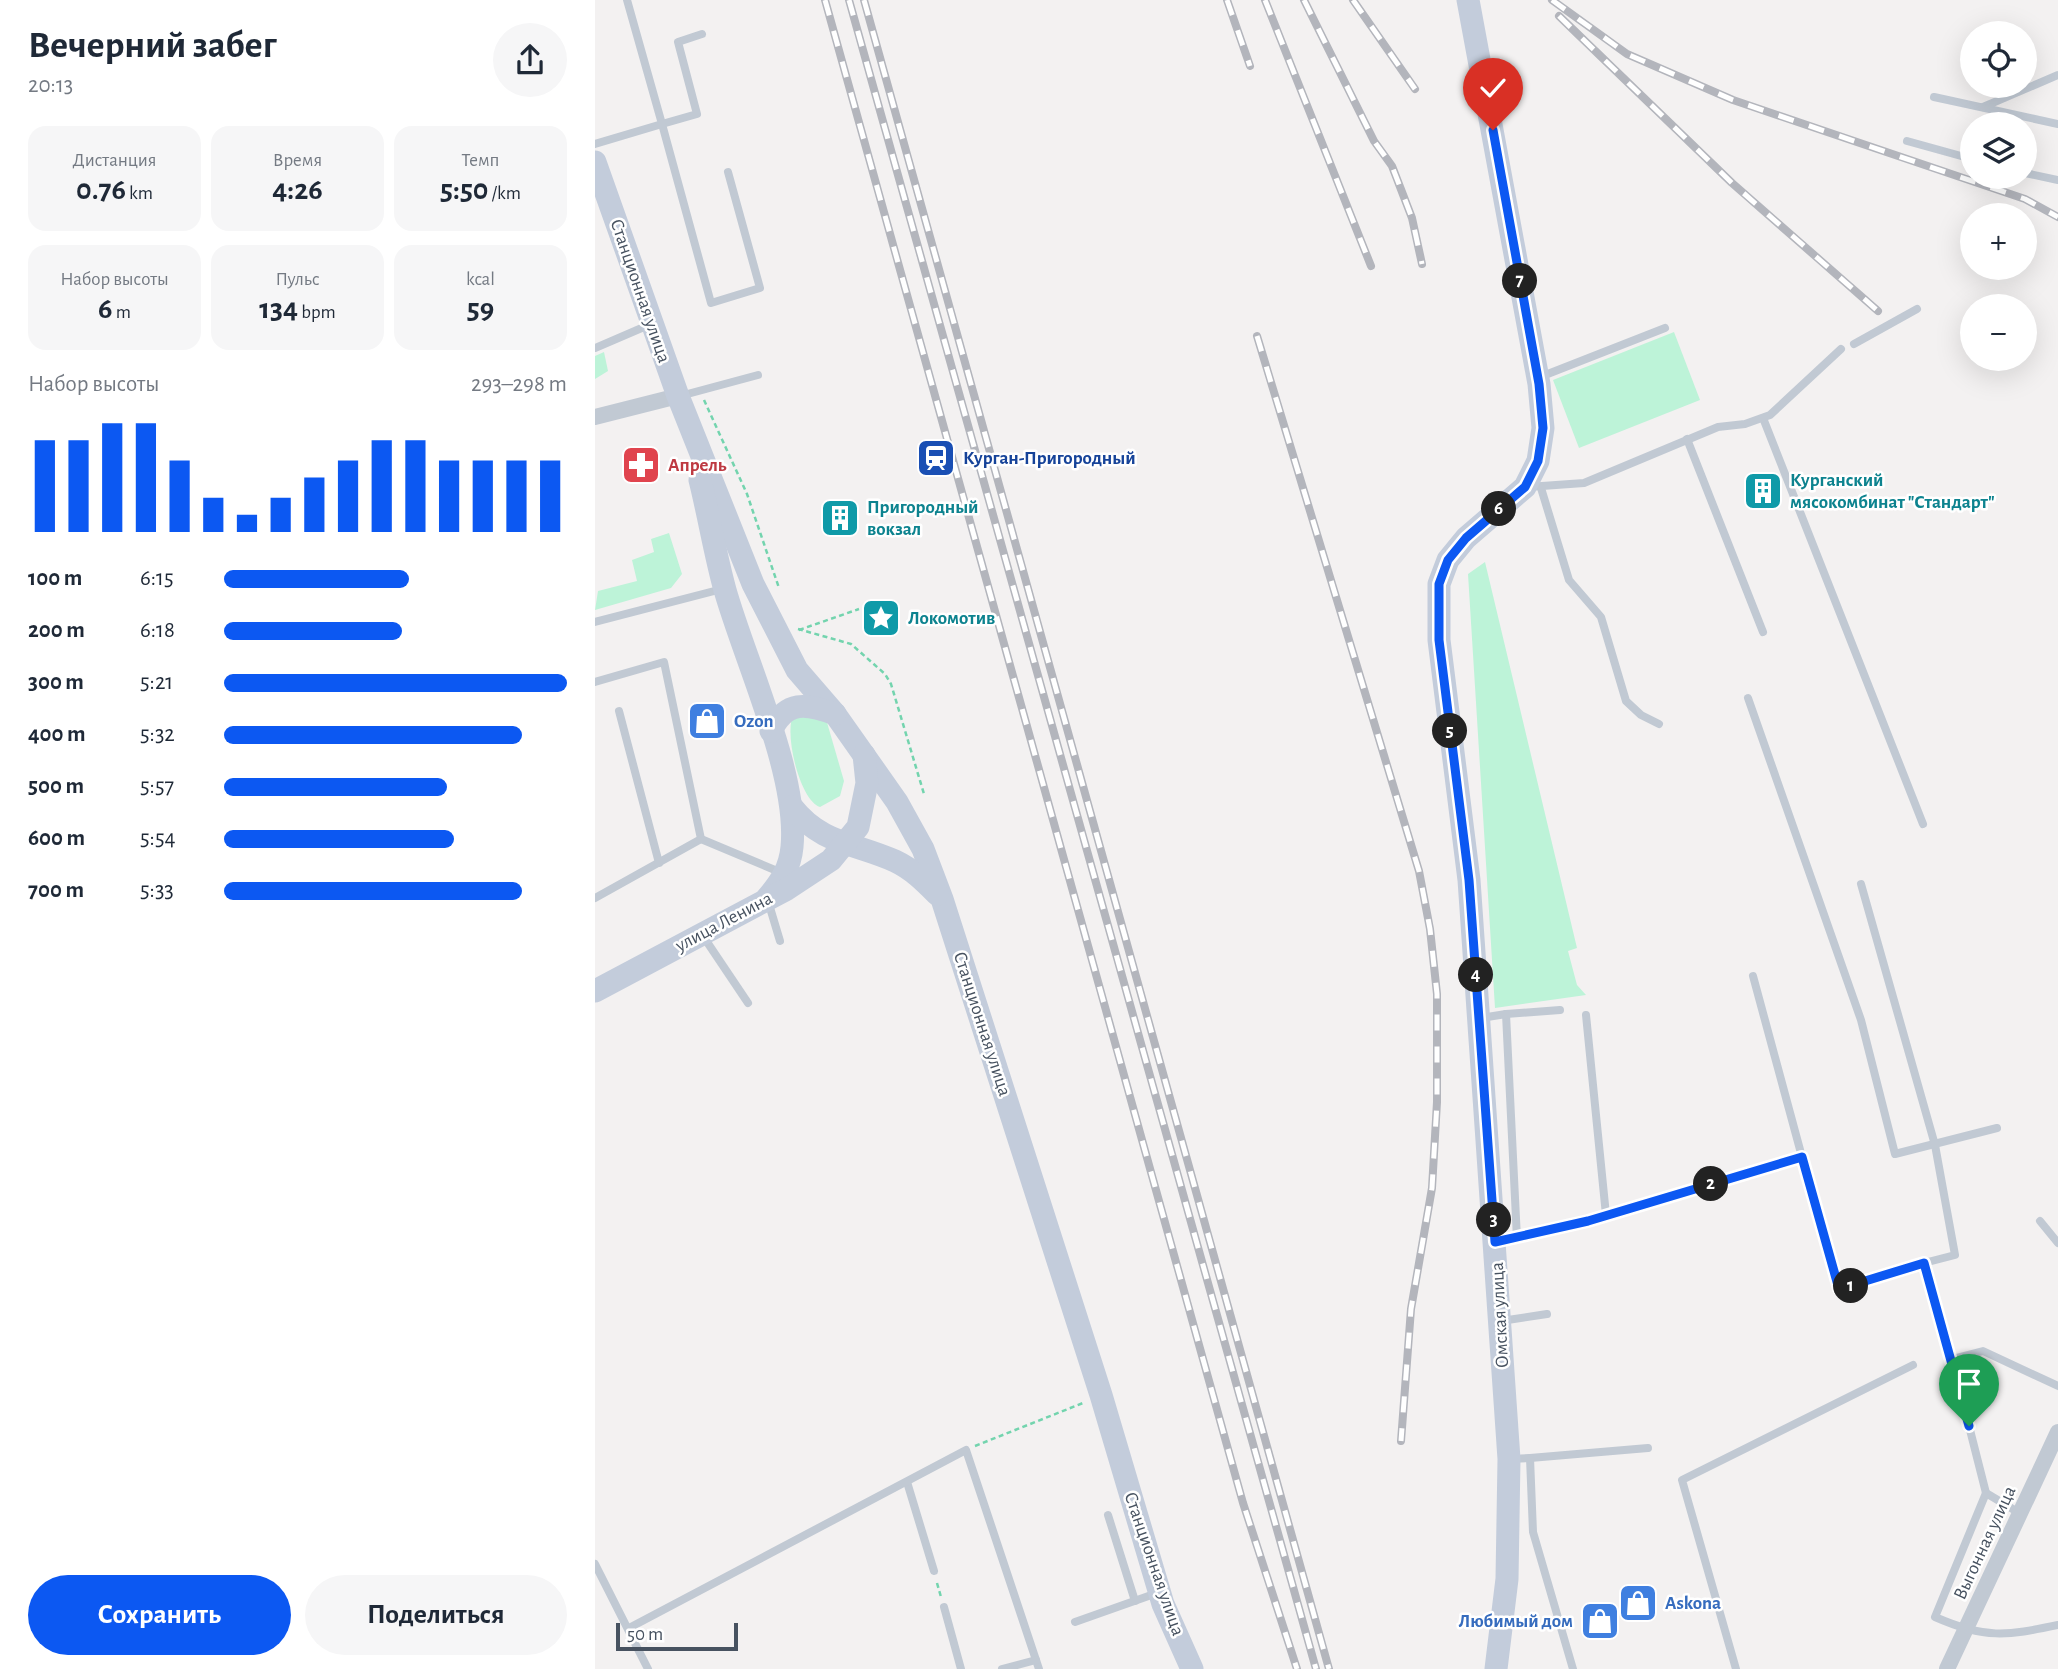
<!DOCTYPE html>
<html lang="ru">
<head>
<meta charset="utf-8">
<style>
  :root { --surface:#fff; --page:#f6f6f7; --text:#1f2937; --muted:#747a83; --accent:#0c58f2 }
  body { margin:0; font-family:"Alegreya Sans",sans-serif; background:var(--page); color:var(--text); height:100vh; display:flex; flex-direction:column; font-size:26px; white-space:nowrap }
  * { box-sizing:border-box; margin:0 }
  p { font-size:23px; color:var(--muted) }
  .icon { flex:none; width:38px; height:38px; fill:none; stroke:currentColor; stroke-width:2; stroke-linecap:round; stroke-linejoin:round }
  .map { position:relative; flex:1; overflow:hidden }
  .details { display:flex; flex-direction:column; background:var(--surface); width:595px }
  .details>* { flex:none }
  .controls { position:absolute; left:1365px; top:21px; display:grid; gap:14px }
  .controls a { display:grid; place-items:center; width:77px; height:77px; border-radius:50%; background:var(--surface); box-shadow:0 7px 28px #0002; font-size:35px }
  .scale { position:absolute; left:21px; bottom:18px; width:122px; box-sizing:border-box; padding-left:7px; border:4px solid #475260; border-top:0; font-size:19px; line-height:24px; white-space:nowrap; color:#475260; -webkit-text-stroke:5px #fff; paint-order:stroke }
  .pin { position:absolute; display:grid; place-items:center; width:60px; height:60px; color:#fff; margin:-72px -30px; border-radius:50% 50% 50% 0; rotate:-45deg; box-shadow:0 0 7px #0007 }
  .pin .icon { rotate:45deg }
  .km { position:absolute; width:35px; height:35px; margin:-18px; border-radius:50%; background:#222; color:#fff; font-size:19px; line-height:35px; text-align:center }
  .round { display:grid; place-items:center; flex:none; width:74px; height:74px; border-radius:37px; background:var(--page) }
  .overview { display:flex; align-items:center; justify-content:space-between; height:119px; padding:0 28px }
  h1 { font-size:38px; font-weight:600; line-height:52px }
  .figures { display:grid; grid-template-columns:repeat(3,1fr); gap:10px; height:119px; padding:7px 28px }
  .figures div { display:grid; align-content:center; border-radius:18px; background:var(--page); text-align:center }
  .figures b { font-size:30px; font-weight:600 }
  .figures small { font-size:19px; font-weight:400 }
  .figures p { font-size:19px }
  .chart { height:196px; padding:14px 28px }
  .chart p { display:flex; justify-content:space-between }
  .chart svg { width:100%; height:126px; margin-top:7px; stroke:var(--accent); stroke-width:6 }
  .button { display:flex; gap:14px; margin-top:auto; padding:14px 28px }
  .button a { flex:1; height:80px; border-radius:42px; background:var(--accent); color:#fff; font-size:28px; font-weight:600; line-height:80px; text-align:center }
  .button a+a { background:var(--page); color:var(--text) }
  ul { padding:0 28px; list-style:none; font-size:23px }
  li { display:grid; grid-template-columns:112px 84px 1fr; align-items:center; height:52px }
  li i { height:18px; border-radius:9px; background:var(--accent) }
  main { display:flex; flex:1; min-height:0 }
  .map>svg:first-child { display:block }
  .green { fill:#bdf3d8 }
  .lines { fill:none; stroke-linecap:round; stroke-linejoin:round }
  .path { stroke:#73d4ae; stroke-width:2.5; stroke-dasharray:5 3.5; stroke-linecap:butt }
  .lane { stroke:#c1c9d3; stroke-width:8 }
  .street { stroke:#c1c9d3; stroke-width:16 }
  .secondary { stroke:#c3ccdb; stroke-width:23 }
  .rail-casing { stroke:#b3b5bc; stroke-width:8 }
  .rail { stroke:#fff; stroke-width:5; stroke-dasharray:16; stroke-linecap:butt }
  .route-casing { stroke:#fff; stroke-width:14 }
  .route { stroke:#0c58f2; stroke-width:9 }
  .labels { text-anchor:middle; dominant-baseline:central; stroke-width:5; stroke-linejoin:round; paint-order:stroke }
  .street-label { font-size:19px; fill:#475260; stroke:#fff }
  .transit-label { font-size:19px; font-weight:bold; fill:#164399; stroke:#fff; text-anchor:start }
  .health-label { font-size:19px; font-weight:bold; fill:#be3a42; stroke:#fff; text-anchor:start }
  .culture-label { font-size:19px; font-weight:bold; fill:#0d838f; stroke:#fff; text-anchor:start }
  .shop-label { font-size:19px; font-weight:bold; fill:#366cbe; stroke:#fff; text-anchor:start }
</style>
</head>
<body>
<main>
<section class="details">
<div class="overview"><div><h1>Вечерний забег</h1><p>20:13</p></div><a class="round"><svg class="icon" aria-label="share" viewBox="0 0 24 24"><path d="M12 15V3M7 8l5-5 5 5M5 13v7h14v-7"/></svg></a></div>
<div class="figures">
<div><p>Дистанция</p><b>0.76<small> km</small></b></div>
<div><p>Время</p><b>4:26</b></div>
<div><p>Темп</p><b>5:50<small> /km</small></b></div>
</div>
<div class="figures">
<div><p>Набор высоты</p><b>6<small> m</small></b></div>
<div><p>Пульс</p><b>134<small> bpm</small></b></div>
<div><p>kcal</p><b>59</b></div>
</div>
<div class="chart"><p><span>Набор высоты</span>293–298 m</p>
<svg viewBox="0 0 160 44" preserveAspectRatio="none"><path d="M5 44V12M15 44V12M25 44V6M35 44V6M45 44V19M55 44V32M65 44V38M75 44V32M85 44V25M95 44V19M105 44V12M115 44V12M125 44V19M135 44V19M145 44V19M155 44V19"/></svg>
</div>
<ul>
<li><b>100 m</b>6:15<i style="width:54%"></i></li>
<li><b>200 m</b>6:18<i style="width:52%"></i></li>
<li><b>300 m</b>5:21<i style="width:100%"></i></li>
<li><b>400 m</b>5:32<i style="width:87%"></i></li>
<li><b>500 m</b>5:57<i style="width:65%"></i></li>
<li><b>600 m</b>5:54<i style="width:67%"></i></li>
<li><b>700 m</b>5:33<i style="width:87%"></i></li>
</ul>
<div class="button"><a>Сохранить</a><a>Поделиться</a></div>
</section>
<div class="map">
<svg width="1463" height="1669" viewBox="0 0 1463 1669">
  <rect width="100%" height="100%" fill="#f3f1f1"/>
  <g class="green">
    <path d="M 1079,332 L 1105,400 L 984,448 L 958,380 Z"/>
    <path d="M 9,352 L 13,371 L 0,379 L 0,356 Z"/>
    <path d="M 74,533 L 87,574 L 76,588 L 0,610 L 3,591 L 42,581 L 37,560 L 59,552 L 56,539 Z"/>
    <path d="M 890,562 L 982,948 L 973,951 L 982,985 L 991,995 L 900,1008 L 873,574 Z"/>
    <path d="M 198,716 L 231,719 L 249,781 L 245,796 L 225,807 C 205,801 189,734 198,716 Z"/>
  </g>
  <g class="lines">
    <g class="path">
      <path d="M 109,400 L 152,494 L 184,588"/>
      <path d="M 203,629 L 256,644 L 290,674 L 296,684 L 329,794"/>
      <path d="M 204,630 L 264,609"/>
      <path d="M 380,1446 L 488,1403"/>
      <path d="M 342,1583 L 346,1597"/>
    </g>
    <g class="lane">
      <path d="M 107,34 L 83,42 L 102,114 L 67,124 L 116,303 L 165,288 L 133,172"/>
      <path d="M 1339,97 L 1463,124"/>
      <path d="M 1388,107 L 1463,75"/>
      <path d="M 1312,141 L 1377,159"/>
      <path d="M 0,144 L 67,124 L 32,0"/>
      <path d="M 1430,173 L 1463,180"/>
      <path d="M 1259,344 L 1322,309"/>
      <path d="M 0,348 L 56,324"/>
      <path d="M 945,377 L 1070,328"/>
      <path d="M 85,396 L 163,375"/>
      <path d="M 1168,418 L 1328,824"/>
      <path d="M 1092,439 L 1168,632"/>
      <path d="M 933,487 L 989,483 L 1123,427 L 1150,424 L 1175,415 L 1246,349"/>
      <path d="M 946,488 L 974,580 L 1006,617 L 1031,701 L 1046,715 L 1064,724"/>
      <path d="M 0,622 L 127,589"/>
      <path d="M 0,682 L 69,662 L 106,839 L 0,898"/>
      <path d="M 1153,698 L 1266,1020 L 1300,1154 L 1402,1128"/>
      <path d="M 24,711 L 64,863"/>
      <path d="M 106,839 L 187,873"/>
      <path d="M 1266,884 L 1340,1145 L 1360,1255 L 1329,1263 L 1357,1359 L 1388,1351 L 1463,1386"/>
      <path d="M 173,901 L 185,941"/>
      <path d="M 108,936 L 153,1003"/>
      <path d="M 1158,976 L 1207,1157"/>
      <path d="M 991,1015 L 1011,1215"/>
      <path d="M 886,1018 L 911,1014"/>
      <path d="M 1445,1221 L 1463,1243"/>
      <path d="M 922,1239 L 911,1014 L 965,1010"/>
      <path d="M 900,1242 L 993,1221 L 1207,1157 L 1244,1289 L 1329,1263"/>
      <path d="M 906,1321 L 952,1314"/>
      <path d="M 1357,1359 L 1391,1493 L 1426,1514"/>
      <path d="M 935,1458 L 1053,1448"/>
      <path d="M 916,1459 L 935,1458 L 938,1532 L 978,1669"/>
      <path d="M 312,1482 L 339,1571"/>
      <path d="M 1391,1493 L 1340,1617 C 1390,1639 1411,1636 1463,1625"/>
      <path d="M 513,1515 L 540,1601"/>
      <path d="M 0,1564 L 53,1669"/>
      <path d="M 349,1607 L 366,1669"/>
      <path d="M 480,1622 L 562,1593"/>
      <path d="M 34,1628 L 371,1450 L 444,1669"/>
      <path d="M 407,1669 L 441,1660"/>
      <path d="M 1141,1669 L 1087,1480 L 1318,1365"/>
    </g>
    <g class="street">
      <path d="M 0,417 L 83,396"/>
      <path d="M 1352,1669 L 1463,1432"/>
    </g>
    <g class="secondary">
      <path d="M 873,0 L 944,384 L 948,428 L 943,461 L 930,487 L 871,538 L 853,560 L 844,584 L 844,640 L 874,880 L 914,1459 L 912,1579 L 901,1669"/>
      <path d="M 0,162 L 83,396 L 158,584 L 202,670 L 240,714 L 302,802 L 328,849 L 347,899 L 506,1395 L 568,1604 L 597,1669"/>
      <path d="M 105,480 C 114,516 120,554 130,590 C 150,661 204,775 197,847 C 195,868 186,882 172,898"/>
      <path d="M 176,731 C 191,700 211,703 240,714"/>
      <path d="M 197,807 C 226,844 260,843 300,861 C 317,869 329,881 342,894"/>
      <path d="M 0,991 L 192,889 L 236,860 L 263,827 L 272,783 L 269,755"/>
    </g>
    <defs>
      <g id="rail">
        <path d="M 230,0 L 648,1503 L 702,1669"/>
        <path d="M 254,0 L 721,1669"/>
        <path d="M 269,0 L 734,1669"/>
        <path d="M 632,0 L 655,66"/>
        <path d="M 670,0 L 776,266"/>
        <path d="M 709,0 L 779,141 L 797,166 L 817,218 L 827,264"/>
        <path d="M 758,0 L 820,89"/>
        <path d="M 957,0 L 1032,54 L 1138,100 L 1430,199 L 1463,217"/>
        <path d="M 964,16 L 1137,183 L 1283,311"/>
        <path d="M 662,336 L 824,871 L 835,929 L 842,994 L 842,1102 L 837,1188 L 816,1309 L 806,1441"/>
      </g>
    </defs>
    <use href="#rail" class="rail-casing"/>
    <use href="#rail" class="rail"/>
  </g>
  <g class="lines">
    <defs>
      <path id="route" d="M 898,130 L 944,384 L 948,428 L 943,461 L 930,487 L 871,538 L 853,560 L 844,584 L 844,640 L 874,880 L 900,1242 L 993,1221 L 1207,1157 L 1244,1289 L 1329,1263 L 1374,1426"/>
    </defs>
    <use href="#route" class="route-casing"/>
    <use href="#route" class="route"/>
  </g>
  <defs>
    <symbol id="station-square" viewBox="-11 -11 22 22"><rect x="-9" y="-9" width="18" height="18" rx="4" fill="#1a4fb4" stroke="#fff"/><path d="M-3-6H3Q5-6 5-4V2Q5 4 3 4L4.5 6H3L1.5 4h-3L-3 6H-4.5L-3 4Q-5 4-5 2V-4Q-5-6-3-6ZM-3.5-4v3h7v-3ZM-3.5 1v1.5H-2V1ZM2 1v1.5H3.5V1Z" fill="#fff"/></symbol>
    <symbol id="pharmacy-square" viewBox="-11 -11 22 22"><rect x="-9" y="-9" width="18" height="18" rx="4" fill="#e0444e" stroke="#fff"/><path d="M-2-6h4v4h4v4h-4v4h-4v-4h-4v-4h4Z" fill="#fff"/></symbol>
    <symbol id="building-square" viewBox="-11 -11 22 22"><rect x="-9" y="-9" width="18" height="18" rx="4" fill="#0f9aa8" stroke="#fff"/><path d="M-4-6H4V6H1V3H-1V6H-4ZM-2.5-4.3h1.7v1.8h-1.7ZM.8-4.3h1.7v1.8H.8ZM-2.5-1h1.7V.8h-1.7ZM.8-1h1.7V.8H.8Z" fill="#fff"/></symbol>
    <symbol id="sight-square" viewBox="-11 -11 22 22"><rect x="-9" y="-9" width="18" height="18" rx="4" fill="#0f9aa8" stroke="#fff"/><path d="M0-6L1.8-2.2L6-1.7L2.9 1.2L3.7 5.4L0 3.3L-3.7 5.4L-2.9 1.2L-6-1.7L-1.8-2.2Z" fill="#fff"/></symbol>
    <symbol id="shop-square" viewBox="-11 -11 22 22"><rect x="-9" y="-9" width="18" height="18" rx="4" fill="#3f7fe0" stroke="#fff"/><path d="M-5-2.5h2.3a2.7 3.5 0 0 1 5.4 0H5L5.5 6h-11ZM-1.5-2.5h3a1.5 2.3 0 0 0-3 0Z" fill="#fff"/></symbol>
  </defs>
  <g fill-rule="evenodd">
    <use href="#station-square" x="319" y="436" width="44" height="44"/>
    <use href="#pharmacy-square" x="24" y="443" width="44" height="44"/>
    <use href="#building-square" x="1146" y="469" width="44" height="44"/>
    <use href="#building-square" x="223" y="496" width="44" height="44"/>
    <use href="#sight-square" x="264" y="596" width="44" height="44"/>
    <use href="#shop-square" x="90" y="699" width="44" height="44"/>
    <use href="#shop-square" x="1021" y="1581" width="44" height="44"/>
    <use href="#shop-square" x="983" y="1599" width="44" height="44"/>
  </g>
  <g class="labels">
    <g class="street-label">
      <text transform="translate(45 291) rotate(71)">Станционная улица</text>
      <text transform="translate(129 922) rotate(-28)">улица Ленина</text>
      <text transform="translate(387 1024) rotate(72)">Станционная улица</text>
      <text transform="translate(905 1315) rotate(-93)">Омская улица</text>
      <text transform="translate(1390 1543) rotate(-65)">Выгонная улица</text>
      <text transform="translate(559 1564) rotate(71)">Станционная улица</text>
    </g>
    <g class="transit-label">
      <text x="368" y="458">Курган-Пригородный</text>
    </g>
    <g class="health-label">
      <text x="73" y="465">Апрель</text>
    </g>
    <g class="culture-label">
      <text x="1195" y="480">Курганский<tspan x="1195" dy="22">мясокомбинат "Стандарт"</tspan></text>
      <text x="272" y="507">Пригородный<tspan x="272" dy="22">вокзал</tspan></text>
      <text x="313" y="618">Локомотив</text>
    </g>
    <g class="shop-label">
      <text x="139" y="721">Ozon</text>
      <text x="1070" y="1603">Askona</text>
      <text x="978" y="1621" text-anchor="end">Любимый дом</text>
    </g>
  </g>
</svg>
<div class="controls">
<a><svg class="icon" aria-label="locate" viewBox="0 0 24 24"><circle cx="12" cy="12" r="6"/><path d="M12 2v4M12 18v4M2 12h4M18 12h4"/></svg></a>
<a><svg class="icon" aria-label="layers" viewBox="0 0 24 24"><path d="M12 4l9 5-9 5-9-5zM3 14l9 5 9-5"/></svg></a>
<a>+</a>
<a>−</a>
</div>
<div class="scale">50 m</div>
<div class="pin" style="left:1374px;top:1426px;background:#1e9e55"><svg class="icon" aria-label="arrive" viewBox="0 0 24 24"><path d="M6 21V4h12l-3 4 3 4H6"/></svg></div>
<div class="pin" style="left:898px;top:130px;background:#d93025"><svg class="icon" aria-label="check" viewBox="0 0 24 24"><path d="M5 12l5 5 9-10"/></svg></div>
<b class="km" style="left:1256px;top:1286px">1</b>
<b class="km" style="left:1116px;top:1184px">2</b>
<b class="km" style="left:899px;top:1220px">3</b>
<b class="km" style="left:881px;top:975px">4</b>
<b class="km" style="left:855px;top:731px">5</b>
<b class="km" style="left:904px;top:509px">6</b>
<b class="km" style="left:925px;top:281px">7</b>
</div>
</main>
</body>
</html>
